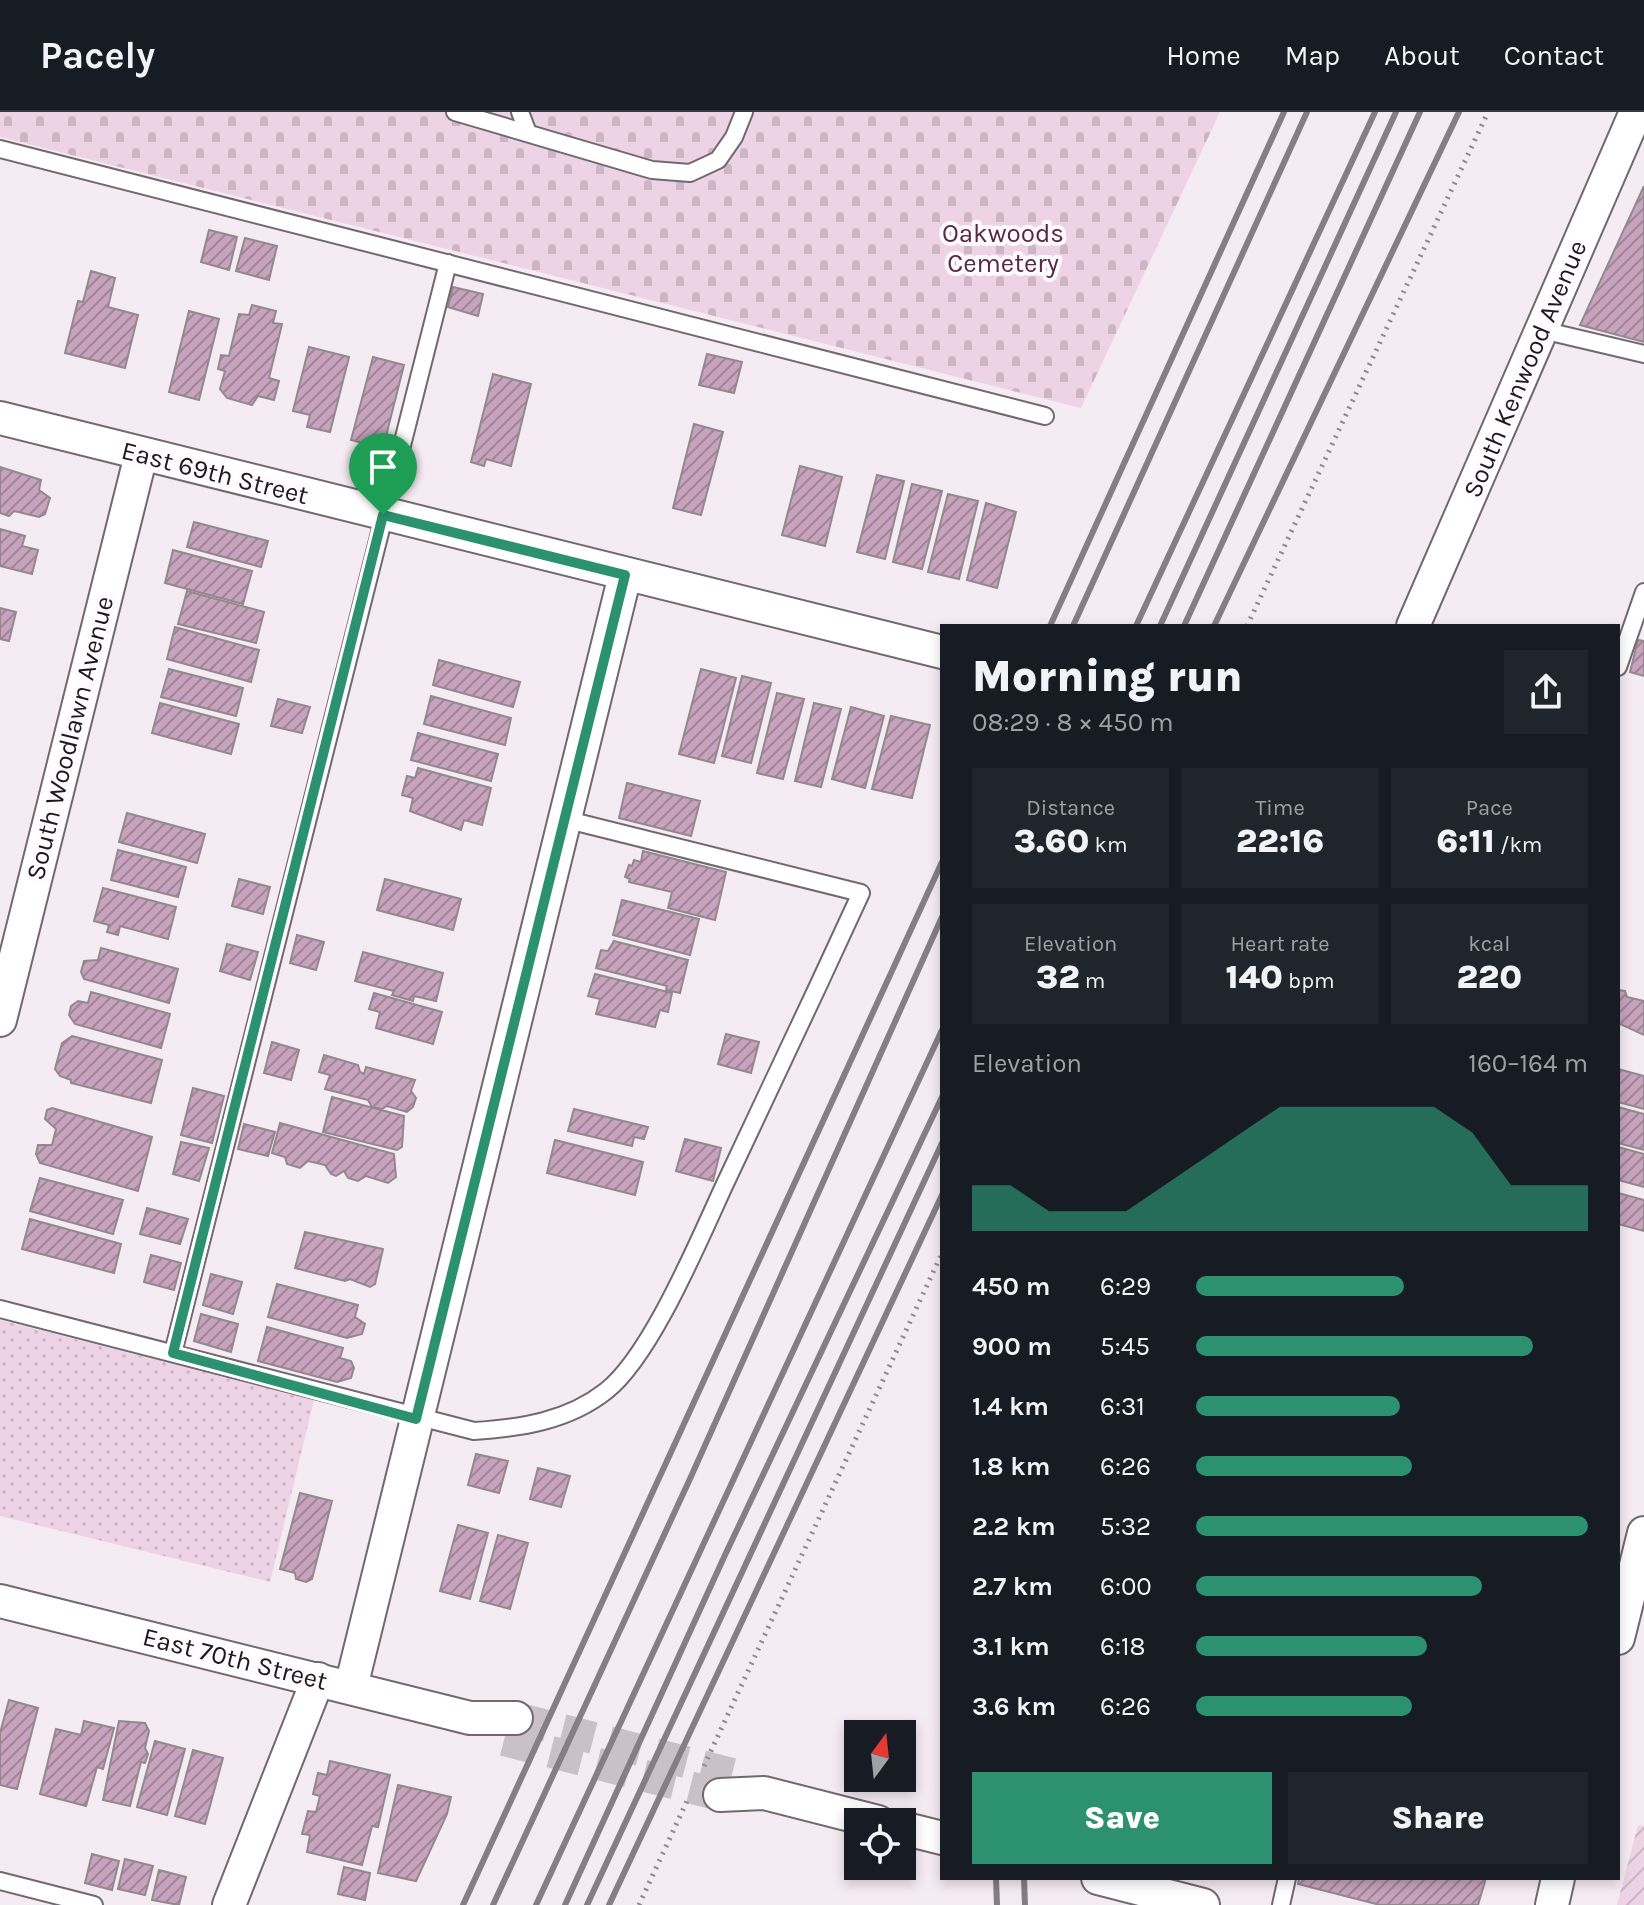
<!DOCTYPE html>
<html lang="en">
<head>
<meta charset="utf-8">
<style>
  :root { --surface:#171b24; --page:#20242c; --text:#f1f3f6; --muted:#9ea1a6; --line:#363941; --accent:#2b916e }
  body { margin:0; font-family:Karla,sans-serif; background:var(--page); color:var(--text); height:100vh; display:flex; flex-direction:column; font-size:30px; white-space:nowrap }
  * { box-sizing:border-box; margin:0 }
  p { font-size:26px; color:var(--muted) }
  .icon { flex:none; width:44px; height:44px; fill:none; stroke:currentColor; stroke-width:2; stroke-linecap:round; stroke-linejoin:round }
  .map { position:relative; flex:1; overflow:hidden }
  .panel { position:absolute; left:940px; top:512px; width:680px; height:1256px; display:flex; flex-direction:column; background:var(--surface); border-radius:0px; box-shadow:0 4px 12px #0003 }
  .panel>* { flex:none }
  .needle { width:52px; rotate:15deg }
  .buttons { position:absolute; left:844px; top:1608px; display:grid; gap:16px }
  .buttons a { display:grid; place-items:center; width:72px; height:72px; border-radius:0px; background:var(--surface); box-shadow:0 4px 12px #0003; font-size:40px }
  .pin { position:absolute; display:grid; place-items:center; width:68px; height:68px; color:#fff; margin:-82px -34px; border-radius:50% 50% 50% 0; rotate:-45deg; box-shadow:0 0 8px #0007 }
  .pin .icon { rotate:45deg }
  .round { display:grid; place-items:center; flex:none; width:84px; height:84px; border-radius:0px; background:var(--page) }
  .head { display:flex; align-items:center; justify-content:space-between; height:136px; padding:0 32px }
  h1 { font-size:44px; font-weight:800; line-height:60px }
  .metrics { display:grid; grid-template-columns:repeat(3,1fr); gap:12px; height:136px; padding:8px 32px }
  .metrics div { display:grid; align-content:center; border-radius:0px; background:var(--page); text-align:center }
  .metrics b { font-size:34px; font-weight:800 }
  .metrics small { font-size:22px; font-weight:400 }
  .metrics p { font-size:22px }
  .chart { height:224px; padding:16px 32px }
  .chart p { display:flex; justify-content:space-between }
  .chart svg { width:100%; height:144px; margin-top:8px; fill:var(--accent); opacity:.7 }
  .cta { display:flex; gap:16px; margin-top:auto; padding:16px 32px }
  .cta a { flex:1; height:92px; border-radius:0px; background:var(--accent); color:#fff; font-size:32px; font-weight:800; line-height:92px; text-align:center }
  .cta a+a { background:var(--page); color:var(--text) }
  ul { padding:0 32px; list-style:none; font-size:26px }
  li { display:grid; grid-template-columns:128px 96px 1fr; align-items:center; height:60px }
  li i { height:20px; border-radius:10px; background:var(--accent) }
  header { display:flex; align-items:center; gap:48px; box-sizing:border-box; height:112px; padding:0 40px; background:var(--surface); border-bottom:2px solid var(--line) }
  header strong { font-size:38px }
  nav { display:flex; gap:44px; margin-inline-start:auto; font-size:28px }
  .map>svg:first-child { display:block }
  .grass { fill:url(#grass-dots) }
  .cemetery { fill:url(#cemetery-stones) }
  .garden { fill:url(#garden-furrows) }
  .building { fill:url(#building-hatch); stroke:#92898f; stroke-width:2 }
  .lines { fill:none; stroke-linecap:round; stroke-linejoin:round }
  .minor-tunnel { stroke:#cac1c7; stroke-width:32; stroke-dasharray:32 16; stroke-linecap:butt }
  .service-casing { stroke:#72696f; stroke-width:20 }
  .minor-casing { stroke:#72696f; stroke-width:36 }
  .path { stroke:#90898e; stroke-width:5; stroke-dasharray:2 6; stroke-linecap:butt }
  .service { stroke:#fff; stroke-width:16 }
  .minor { stroke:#fff; stroke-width:32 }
  .rail { stroke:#857e83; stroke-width:6 }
  .route-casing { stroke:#fff; stroke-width:16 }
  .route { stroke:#2b916e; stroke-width:10 }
  .labels { text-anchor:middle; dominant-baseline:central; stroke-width:8; stroke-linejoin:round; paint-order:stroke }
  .park-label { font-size:26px; fill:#55274a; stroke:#fefafd }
  .street-label { font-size:26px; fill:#1d191b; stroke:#fefafd }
</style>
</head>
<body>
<header>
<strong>Pacely</strong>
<nav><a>Home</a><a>Map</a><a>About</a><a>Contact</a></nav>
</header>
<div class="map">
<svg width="1644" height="1793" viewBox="0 0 1644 1793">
  <defs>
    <pattern id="grass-dots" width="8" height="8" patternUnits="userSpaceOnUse" patternTransform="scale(2)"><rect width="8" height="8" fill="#eed3e6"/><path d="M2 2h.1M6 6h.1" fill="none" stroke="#ccb5c5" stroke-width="1.8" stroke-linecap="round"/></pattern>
    <pattern id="cemetery-stones" width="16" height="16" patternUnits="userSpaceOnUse" patternTransform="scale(2)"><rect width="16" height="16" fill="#eed3e6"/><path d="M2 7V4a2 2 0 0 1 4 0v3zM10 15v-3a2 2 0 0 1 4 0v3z" fill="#ccb5c5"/></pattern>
    <pattern id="garden-furrows" width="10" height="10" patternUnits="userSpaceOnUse" patternTransform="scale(2)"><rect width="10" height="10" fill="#eed3e6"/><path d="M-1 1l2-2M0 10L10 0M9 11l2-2" fill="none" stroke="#ccb5c5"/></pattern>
    <pattern id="building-hatch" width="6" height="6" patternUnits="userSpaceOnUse" patternTransform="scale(2)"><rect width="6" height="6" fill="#c8a3bd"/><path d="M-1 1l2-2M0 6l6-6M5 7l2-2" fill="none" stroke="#a28499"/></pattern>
  </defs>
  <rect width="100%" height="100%" fill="#f5ebf2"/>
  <path class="grass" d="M 0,1208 L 314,1288 L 270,1470 L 0,1404 Z"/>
  <path class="cemetery" d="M 0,0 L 1220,0 L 1081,296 L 0,25 Z"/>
  <path class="garden" d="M 1638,1713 L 1644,1714 L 1644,1793 L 1617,1793 Z"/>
  <g class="building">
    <path d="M 1644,74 L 1644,230 L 1580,213 Z"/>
    <path d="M 209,118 L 237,125 L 229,158 L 201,150 Z"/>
    <path d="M 245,126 L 277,134 L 269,168 L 236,159 Z"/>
    <path d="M 91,159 L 115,166 L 108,195 L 138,203 L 125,256 L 65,241 L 78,189 L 83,190 Z"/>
    <path d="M 453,175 L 483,182 L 478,204 L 448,195 Z"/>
    <path d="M 252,193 L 276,199 L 273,211 L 282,212 L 269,266 L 279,269 L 274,288 L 258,284 L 252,293 L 227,286 L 220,277 L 225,259 L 218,257 L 221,243 L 229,244 L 239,202 L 249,203 Z"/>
    <path d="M 189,199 L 219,207 L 199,288 L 169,280 Z"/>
    <path d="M 309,235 L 349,245 L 330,320 L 307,315 L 310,303 L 293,299 Z"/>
    <path d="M 707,242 L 742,250 L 734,281 L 699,273 Z"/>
    <path d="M 373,245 L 404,253 L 383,336 L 351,328 Z"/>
    <path d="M 493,262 L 531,272 L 511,354 L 486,347 L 484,354 L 471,350 Z"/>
    <path d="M 694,312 L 723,320 L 701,403 L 673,396 Z"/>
    <path d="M 800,354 L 842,365 L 825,434 L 782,423 Z"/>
    <path d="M 0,355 L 41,368 L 39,378 L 50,386 L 45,402 L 39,405 L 14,399 L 9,404 L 0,401 Z"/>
    <path d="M 877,363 L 904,369 L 885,447 L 857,440 Z"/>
    <path d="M 912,372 L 942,379 L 922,457 L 893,450 Z"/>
    <path d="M 948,382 L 978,389 L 959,467 L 928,460 Z"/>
    <path d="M 986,391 L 1016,400 L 997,476 L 967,468 Z"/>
    <path d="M 194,410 L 268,429 L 261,455 L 187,435 Z"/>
    <path d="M 0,417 L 25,424 L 22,434 L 38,438 L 32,462 L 0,454 Z"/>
    <path d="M 173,438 L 252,459 L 243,492 L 165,471 Z"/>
    <path d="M 187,479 L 264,500 L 256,531 L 178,512 Z"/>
    <path d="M 0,496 L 16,500 L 9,529 L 0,527 Z"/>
    <path d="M 175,515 L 259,538 L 251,570 L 167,547 Z"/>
    <path d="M 1638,528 L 1644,529 L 1644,564 L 1630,560 Z"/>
    <path d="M 439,548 L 520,570 L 513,595 L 433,573 Z"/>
    <path d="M 169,557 L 243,576 L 236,604 L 161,585 Z"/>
    <path d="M 701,557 L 736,566 L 714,651 L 679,642 Z"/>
    <path d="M 742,564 L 771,571 L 751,651 L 722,644 Z"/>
    <path d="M 777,581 L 804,587 L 783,667 L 757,661 Z"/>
    <path d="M 431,584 L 511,606 L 505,633 L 424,612 Z"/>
    <path d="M 278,587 L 310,595 L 302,621 L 271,614 Z"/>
    <path d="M 160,591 L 239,612 L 231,642 L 152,621 Z"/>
    <path d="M 814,591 L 841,597 L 821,675 L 795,669 Z"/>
    <path d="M 851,595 L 884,604 L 865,676 L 832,667 Z"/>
    <path d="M 891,604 L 930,613 L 912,686 L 872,677 Z"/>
    <path d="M 418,621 L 498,642 L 491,669 L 411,648 Z"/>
    <path d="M 418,656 L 491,676 L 482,713 L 464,708 L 461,718 L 410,699 L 413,686 L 402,683 L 407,664 L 415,666 Z"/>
    <path d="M 627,671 L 700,689 L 691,724 L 619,706 Z"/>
    <path d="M 127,701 L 205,722 L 197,751 L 119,730 Z"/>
    <path d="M 118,738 L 186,755 L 178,785 L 111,768 Z"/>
    <path d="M 643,739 L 726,760 L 715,808 L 668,796 L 672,780 L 629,770 L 630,767 L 625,765 L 629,753 L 632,754 L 634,748 L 641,750 Z"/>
    <path d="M 239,767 L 270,775 L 263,802 L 232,794 Z"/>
    <path d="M 385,767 L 461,787 L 453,818 L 377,798 Z"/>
    <path d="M 103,776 L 176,795 L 168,827 L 120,814 L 118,823 L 107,820 L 109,813 L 94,809 Z"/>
    <path d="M 622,788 L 699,807 L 690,843 L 613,823 Z"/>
    <path d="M 297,823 L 324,830 L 316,858 L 290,851 Z"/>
    <path d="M 614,829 L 688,848 L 680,881 L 666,878 L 667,874 L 596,856 L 601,838 L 608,839 Z"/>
    <path d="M 227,832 L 258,840 L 250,868 L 220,859 Z"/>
    <path d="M 101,836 L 178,857 L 169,891 L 84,867 L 81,860 L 84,849 L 98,848 Z"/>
    <path d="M 363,840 L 443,861 L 436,889 L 414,884 L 413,889 L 392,883 L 394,879 L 355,869 Z"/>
    <path d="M 595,862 L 672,881 L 668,900 L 660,898 L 655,915 L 596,902 L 600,887 L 588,884 Z"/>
    <path d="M 1618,878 L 1625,879 L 1627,885 L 1644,889 L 1644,923 L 1618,911 Z"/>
    <path d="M 91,880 L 170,902 L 161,936 L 75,912 L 69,903 L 71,894 L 78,889 L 88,891 Z"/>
    <path d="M 374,881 L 442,900 L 433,932 L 376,916 L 380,900 L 369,897 Z"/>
    <path d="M 726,922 L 759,930 L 751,961 L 718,952 Z"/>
    <path d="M 72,924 L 162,948 L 151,991 L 71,971 L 71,968 L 60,964 L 55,957 L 62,931 Z"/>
    <path d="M 272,930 L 299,938 L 291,968 L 264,961 Z"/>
    <path d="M 324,943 L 358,953 L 360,960 L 364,962 L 366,955 L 415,968 L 411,979 L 416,986 L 413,995 L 407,1000 L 387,994 L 382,997 L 372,995 L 368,988 L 325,977 L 330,963 L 319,960 Z"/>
    <path d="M 1618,957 L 1644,964 L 1644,997 L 1618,990 Z"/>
    <path d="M 193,976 L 224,984 L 212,1031 L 181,1023 Z"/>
    <path d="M 332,985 L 404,1004 L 402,1035 L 397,1038 L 323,1020 Z"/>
    <path d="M 1618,995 L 1644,1002 L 1644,1038 L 1618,1031 Z"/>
    <path d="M 52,996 L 152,1025 L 138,1079 L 40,1051 L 36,1042 L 38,1033 L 52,1033 L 56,1017 L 45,1007 L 47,998 Z"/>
    <path d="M 574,997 L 648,1015 L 644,1027 L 634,1025 L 632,1034 L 568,1019 Z"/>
    <path d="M 280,1011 L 394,1042 L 396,1065 L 388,1071 L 366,1064 L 358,1069 L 348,1066 L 344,1059 L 336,1064 L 331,1062 L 325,1053 L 308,1049 L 300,1056 L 287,1052 L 285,1045 L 272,1041 Z"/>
    <path d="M 244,1012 L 275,1020 L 268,1044 L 238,1037 Z"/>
    <path d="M 685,1027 L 721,1036 L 713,1069 L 676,1059 Z"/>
    <path d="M 555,1028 L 643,1050 L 635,1083 L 547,1061 Z"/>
    <path d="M 181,1030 L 209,1036 L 199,1069 L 173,1062 Z"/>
    <path d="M 1618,1035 L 1644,1042 L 1644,1075 L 1618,1068 Z"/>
    <path d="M 40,1066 L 123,1088 L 113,1122 L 30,1099 Z"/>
    <path d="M 1618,1081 L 1644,1088 L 1644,1119 L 1618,1112 Z"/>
    <path d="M 147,1096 L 188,1107 L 180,1132 L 140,1122 Z"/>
    <path d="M 30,1107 L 121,1132 L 114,1161 L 22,1137 Z"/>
    <path d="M 305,1120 L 383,1137 L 375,1172 L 370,1175 L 350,1167 L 345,1169 L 295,1156 Z"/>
    <path d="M 151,1143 L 181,1151 L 174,1178 L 144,1170 Z"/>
    <path d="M 211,1162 L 242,1170 L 233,1202 L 203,1193 Z"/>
    <path d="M 277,1172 L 358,1193 L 355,1205 L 365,1212 L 362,1222 L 347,1226 L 268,1205 Z"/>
    <path d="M 201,1202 L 238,1212 L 231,1240 L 194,1229 Z"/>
    <path d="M 267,1215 L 343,1236 L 340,1246 L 351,1249 L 354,1256 L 351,1266 L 337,1270 L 258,1249 Z"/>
    <path d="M 476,1342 L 508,1349 L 499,1381 L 468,1373 Z"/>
    <path d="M 538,1356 L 570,1364 L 561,1395 L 530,1387 Z"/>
    <path d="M 300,1381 L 332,1389 L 312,1467 L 306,1470 L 296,1467 L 295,1461 L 280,1457 Z"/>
    <path d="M 458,1413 L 488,1421 L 470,1487 L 440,1479 Z"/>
    <path d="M 498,1423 L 528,1431 L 510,1497 L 480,1489 Z"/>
    <path d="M 9,1588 L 38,1596 L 17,1677 L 0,1673 L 0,1621 Z"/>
    <path d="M 84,1609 L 114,1616 L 103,1657 L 97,1655 L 86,1694 L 40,1682 L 56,1617 L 81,1623 Z"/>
    <path d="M 119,1609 L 145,1611 L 149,1619 L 145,1636 L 148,1642 L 145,1651 L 141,1650 L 130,1694 L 103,1688 Z"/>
    <path d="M 155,1629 L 185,1637 L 167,1703 L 137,1695 Z"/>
    <path d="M 193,1638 L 223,1646 L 205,1712 L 175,1704 Z"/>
    <path d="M 330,1649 L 390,1663 L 378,1715 L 372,1714 L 362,1753 L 307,1740 L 310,1723 L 302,1722 L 308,1699 L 316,1700 L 320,1684 L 313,1682 L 318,1661 L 327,1663 Z"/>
    <path d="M 398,1673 L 451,1685 L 447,1702 L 416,1769 L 378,1761 Z"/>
    <path d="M 92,1742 L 119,1749 L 112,1778 L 85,1771 Z"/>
    <path d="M 125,1747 L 153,1754 L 145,1783 L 118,1777 Z"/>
    <path d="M 344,1755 L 370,1761 L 365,1788 L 338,1782 Z"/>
    <path d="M 159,1758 L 186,1765 L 179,1793 L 152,1788 Z"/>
    <path d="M 1299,1766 L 1486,1766 L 1478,1793 L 1380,1793 L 1298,1772 Z"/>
  </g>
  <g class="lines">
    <g class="minor-tunnel">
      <path d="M 516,1606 L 732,1662"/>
      <path d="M 504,1628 L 720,1683"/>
    </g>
    <defs>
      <g id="service">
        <path d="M 455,0 L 652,58 L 690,61 L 718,48 L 734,25 L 744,0"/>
        <path d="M 520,0 L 528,21"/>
        <path d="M 0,37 L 1045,304"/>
        <path d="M 1542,218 L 1644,242"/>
        <path d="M 1618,555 L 1644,480"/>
        <path d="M 0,1197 L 474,1319 C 521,1316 568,1309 606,1279 C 651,1244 699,1128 724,1074 C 770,977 816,879 861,781 L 564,707"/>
        <path d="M 173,1241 L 448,151"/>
        <path d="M 0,1769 L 94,1793"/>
        <path d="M 1281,1793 L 1287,1766"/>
      </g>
      <g id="minor">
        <path d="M 0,306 L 942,540"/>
        <path d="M 1413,514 L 1636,0"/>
        <path d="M 0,908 L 141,343"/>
        <path d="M 0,1489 L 470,1606 L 516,1606"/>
        <path d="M 1618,1526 L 1644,1421"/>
        <path d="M 351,1575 L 625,463"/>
        <path d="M 720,1683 L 764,1681 L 878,1710"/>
        <path d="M 902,1716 L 942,1726"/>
        <path d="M 1098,1766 L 1203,1793"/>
        <path d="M 229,1793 L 318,1567"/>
        <path d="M 1552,1793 L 1558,1766"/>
      </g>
    </defs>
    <use href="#service" class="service-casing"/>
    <use href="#minor" class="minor-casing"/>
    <g class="path">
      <path d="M 1247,514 L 1488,0"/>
      <path d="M 704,1654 L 942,1141"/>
      <path d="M 639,1793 L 687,1689"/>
    </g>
    <use href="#service" class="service"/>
    <use href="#minor" class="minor"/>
    <g class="rail">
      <path d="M 1050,514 L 1284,0"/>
      <path d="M 1073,514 L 1307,0"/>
      <path d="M 1136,514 L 1375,0"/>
      <path d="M 1160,514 L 1396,0"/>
      <path d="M 1184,514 L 1420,0"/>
      <path d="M 1214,514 L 1459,0"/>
      <path d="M 996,1766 L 997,1793"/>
      <path d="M 1024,1766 L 1025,1793"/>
      <path d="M 463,1793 L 942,750"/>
      <path d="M 493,1793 L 689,1369 L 942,805"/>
      <path d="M 536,1793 L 942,918"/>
      <path d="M 565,1793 L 725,1443 L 942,985"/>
      <path d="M 587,1793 L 942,1031"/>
      <path d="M 609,1793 L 942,1083"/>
    </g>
  </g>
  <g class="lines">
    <defs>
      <path id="route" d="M 383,403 L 625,463 L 416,1307 L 173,1241 Z"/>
    </defs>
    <use href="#route" class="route-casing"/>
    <use href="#route" class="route"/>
  </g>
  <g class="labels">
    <g class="park-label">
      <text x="1003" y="121">Oakwoods<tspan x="1003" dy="30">Cemetery</tspan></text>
    </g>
    <g class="street-label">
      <text transform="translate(1525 257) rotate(-67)">South Kenwood Avenue</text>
      <text transform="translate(215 361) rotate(14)">East 69th Street</text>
      <text transform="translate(70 626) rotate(-76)">South Woodlawn Avenue</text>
      <text transform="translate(235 1547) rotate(14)">East 70th Street</text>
    </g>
  </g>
</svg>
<div class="buttons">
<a><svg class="needle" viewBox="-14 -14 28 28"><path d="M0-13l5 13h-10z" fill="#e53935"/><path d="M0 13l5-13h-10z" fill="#9ea1a6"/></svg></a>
<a><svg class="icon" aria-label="locate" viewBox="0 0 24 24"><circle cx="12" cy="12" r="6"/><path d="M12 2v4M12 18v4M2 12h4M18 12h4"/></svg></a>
</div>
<div class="pin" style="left:383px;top:403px;background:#1e9e55"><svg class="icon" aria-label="arrive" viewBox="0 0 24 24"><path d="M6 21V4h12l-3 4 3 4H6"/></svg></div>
<section class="panel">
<div class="head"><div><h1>Morning run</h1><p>08:29 · 8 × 450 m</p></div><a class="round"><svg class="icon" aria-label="share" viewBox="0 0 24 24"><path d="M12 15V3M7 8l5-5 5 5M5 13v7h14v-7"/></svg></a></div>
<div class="metrics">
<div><p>Distance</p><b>3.60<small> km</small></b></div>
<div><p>Time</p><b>22:16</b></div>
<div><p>Pace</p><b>6:11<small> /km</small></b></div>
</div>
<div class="metrics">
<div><p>Elevation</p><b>32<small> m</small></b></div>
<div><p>Heart rate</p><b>140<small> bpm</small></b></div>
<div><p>kcal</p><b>220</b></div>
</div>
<div class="chart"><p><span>Elevation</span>160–164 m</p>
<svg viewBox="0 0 160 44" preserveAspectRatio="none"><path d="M0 44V30L10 30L20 38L30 38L40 38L50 30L60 22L70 14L80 6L90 6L100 6L110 6L120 6L130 14L140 30L150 30L160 30V44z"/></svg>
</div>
<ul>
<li><b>450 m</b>6:29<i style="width:53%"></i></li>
<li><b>900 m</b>5:45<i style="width:86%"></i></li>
<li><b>1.4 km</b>6:31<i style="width:52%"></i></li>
<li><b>1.8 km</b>6:26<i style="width:55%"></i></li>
<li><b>2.2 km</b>5:32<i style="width:100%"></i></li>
<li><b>2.7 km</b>6:00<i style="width:73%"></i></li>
<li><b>3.1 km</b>6:18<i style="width:59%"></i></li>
<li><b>3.6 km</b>6:26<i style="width:55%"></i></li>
</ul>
<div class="cta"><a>Save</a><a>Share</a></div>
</section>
</div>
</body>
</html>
